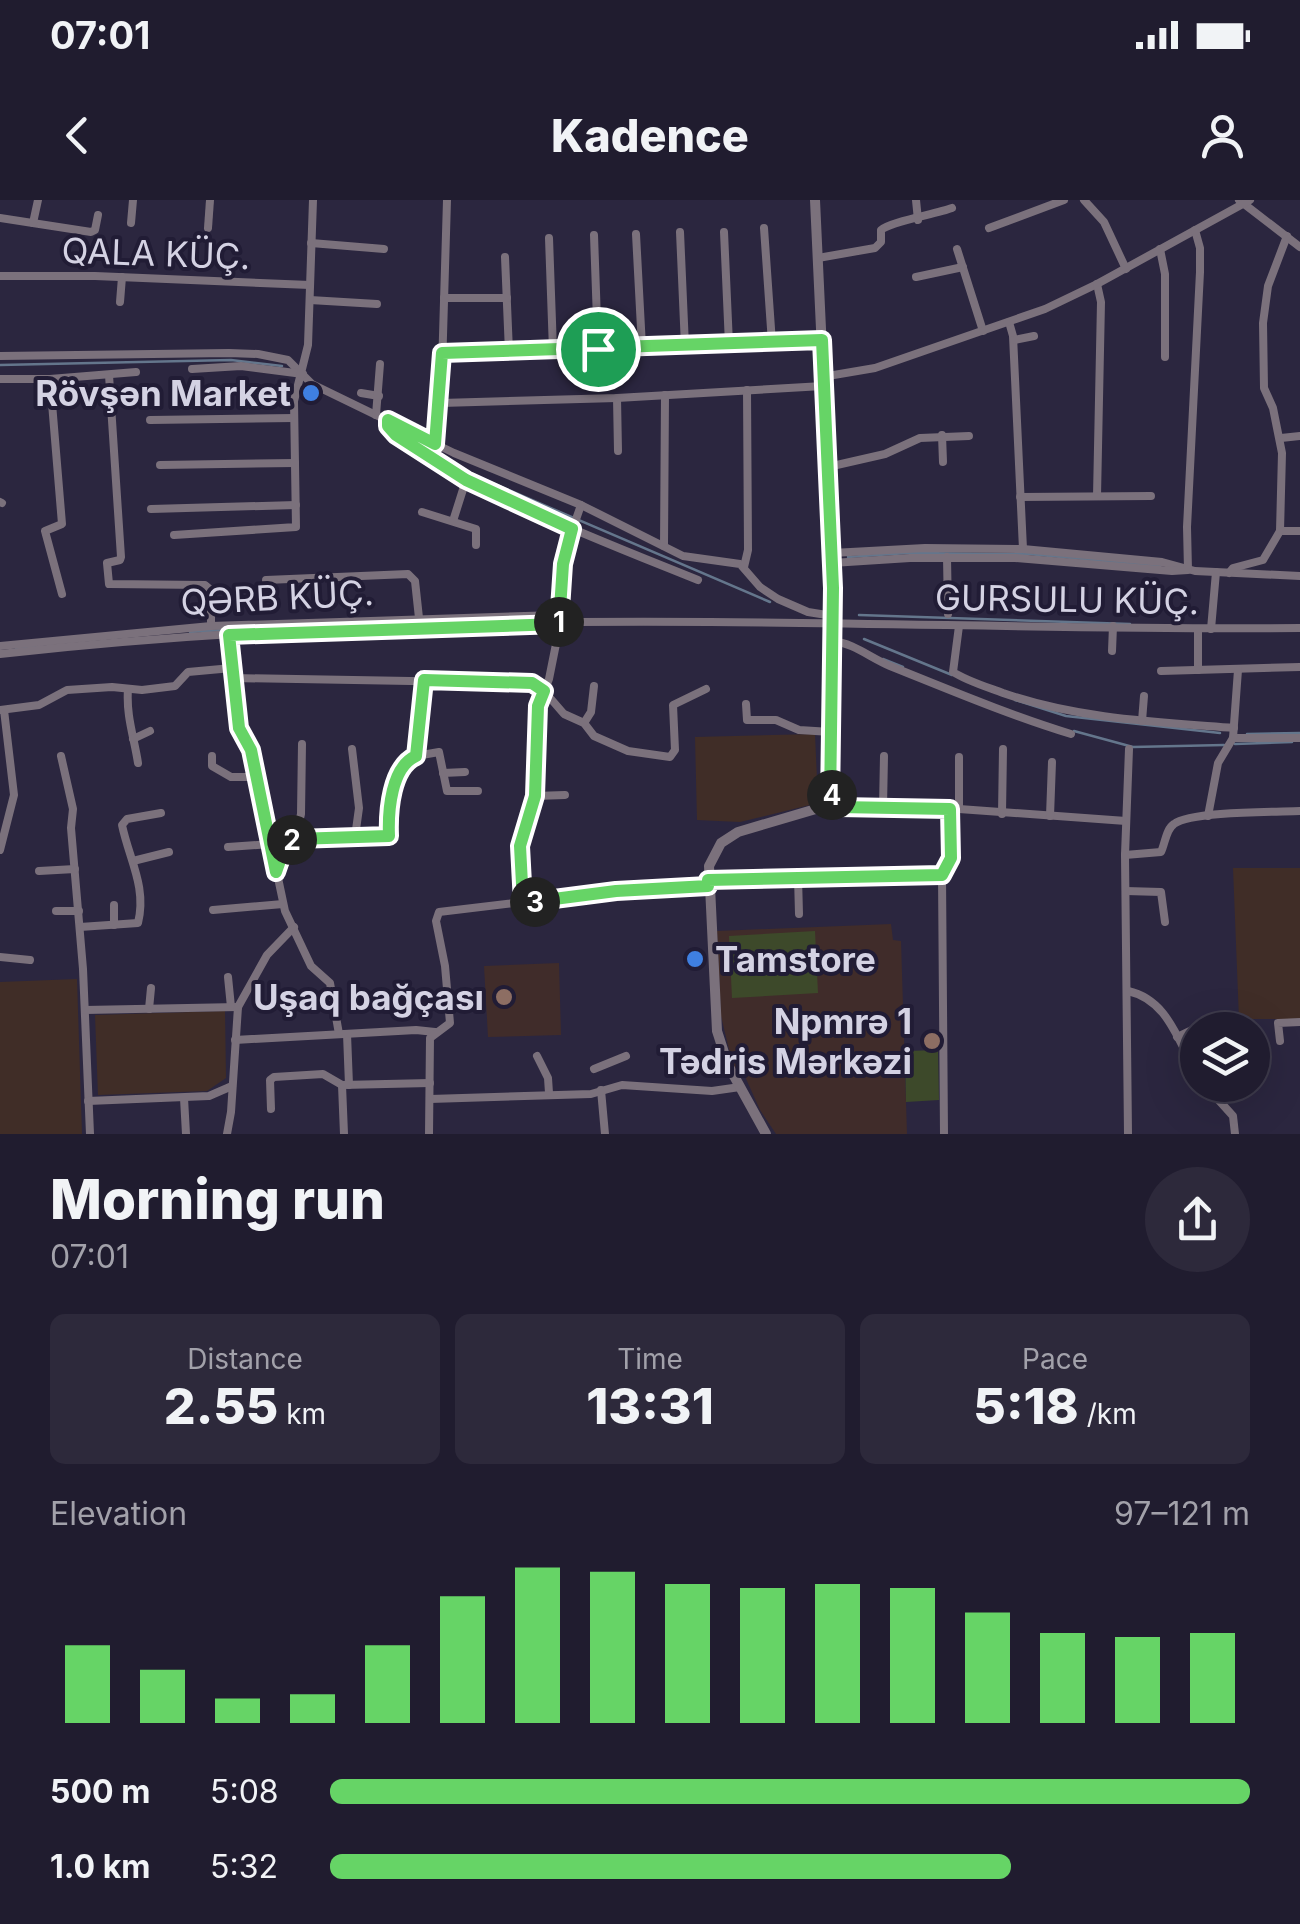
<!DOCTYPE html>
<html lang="en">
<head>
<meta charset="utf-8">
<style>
  :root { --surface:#201c2f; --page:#2d293b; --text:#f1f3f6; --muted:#a2a1aa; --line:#3d3a4b; --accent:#66d466 }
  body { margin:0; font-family:Inter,sans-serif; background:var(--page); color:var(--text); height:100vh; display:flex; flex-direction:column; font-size:38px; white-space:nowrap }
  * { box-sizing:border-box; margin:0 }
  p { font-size:32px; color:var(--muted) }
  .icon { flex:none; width:55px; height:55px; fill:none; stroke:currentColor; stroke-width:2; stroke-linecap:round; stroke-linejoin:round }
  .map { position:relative; height:934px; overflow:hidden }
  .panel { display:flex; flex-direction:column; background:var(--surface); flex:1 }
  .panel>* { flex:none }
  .buttons { position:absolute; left:1180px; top:812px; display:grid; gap:20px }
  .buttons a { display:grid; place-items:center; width:90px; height:90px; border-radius:50%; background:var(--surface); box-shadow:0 10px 40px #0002,0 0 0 2px var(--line); font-size:50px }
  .pin { position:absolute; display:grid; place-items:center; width:85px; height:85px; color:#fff; margin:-42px; border:5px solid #fff; border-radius:50%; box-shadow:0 2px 10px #0007 }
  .km { position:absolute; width:50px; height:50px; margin:-25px; border-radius:50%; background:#222; color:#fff; font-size:28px; line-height:50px; text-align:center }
  .round { display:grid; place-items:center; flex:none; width:105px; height:105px; border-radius:52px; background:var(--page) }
  .summary { display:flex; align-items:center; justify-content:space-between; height:170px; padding:0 50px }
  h1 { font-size:55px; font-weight:800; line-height:75px }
  .figures { display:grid; grid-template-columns:repeat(3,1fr); gap:15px; height:170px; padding:10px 50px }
  .figures div { display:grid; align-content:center; border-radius:15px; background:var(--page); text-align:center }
  .figures b { font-size:50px; font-weight:800 }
  .figures small { font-size:28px; font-weight:400 }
  .figures p { font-size:28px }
  .chart { height:280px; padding:20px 50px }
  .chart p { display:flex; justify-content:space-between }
  .chart svg { width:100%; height:180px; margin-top:10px; stroke:var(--accent); stroke-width:6 }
  ul { padding:0 50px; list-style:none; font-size:32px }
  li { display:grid; grid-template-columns:160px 120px 1fr; align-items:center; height:75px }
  li i { height:25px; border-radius:12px; background:var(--accent) }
  .status { display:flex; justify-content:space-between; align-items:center; height:70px; padding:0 50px; background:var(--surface); direction:ltr }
  .status svg { height:28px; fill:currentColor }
  header { display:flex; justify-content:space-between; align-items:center; height:130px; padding:0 50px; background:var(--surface); font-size:45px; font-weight:800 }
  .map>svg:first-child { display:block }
  .industrial { fill:#402d27 }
  .education { fill:#402c2a }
  .green { fill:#3d492a }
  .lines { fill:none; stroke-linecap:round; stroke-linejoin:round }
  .stream { stroke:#64768c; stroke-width:2.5 }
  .minor { stroke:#7b717c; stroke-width:8 }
  .tertiary { stroke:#7b717c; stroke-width:10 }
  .route-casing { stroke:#fff; stroke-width:20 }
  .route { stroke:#66d466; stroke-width:12 }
  .shop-dot { fill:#3f7fe0; stroke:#211c35; stroke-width:4 }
  .education-dot { fill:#8d6e63; stroke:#211c35; stroke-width:4 }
  .labels { text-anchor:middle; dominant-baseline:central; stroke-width:8; stroke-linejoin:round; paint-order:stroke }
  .street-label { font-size:35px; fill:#d4d2e3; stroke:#211c35 }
  .poi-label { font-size:35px; font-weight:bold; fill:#d4d2e3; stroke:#211c35; text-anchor:end }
</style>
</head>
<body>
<div class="status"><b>07:01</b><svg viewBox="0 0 49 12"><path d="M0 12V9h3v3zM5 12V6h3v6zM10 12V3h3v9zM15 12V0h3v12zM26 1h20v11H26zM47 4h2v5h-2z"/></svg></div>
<header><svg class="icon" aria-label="back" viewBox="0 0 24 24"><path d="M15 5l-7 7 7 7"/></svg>Kadence<svg class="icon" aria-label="person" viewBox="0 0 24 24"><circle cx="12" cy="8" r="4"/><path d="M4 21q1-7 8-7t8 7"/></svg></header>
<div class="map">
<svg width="1300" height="934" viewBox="0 0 1300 934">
  <rect width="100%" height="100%" fill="#2b263f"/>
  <g class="industrial">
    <path d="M 815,534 L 818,603 L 740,622 L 697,620 L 695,537 Z"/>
    <path d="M 1233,668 L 1300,668 L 1300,819 L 1239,819 Z"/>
    <path d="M 77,779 L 82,934 L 0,934 L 0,782 Z"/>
    <path d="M 225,811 L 226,878 L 207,891 L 98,895 L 95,815 Z"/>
  </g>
  <g class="education">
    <path d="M 891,724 L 893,740 L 901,741 L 907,934 L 776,934 L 760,910 L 743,872 L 738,873 L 733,866 L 721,816 L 717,731 Z"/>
    <path d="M 559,763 L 561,835 L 488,837 L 484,766 Z"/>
  </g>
  <g class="green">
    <path d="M 815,731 L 818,793 L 732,798 L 729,736 Z"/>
    <path d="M 938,850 L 939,900 L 906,902 L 905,851 Z"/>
  </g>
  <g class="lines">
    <g class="stream">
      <path d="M 0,165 L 231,160 L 282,166"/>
      <path d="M 405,234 L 469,273 L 770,402"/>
      <path d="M 848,357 L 908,353 L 1028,354 L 1160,366"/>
      <path d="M 859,415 L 1130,424"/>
      <path d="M 190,432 L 257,428"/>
      <path d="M 864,439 L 952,475"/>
      <path d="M 16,449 L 38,446"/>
      <path d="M 883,459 L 903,467"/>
      <path d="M 1015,500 L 1066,516 L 1220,533"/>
      <path d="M 1074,531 L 1133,547 L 1224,545"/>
      <path d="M 1247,534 L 1300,533"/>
      <path d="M 1235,544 L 1292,542"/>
    </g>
    <g class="minor">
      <path d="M 916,0 L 918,20"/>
      <path d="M 1084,0 L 1104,22 L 1126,69"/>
      <path d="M 1239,0 L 1300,47"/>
      <path d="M 0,18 L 91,32 L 95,30 L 98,15"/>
      <path d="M 33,23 L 38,0"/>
      <path d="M 131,23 L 133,0"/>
      <path d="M 208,28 L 210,0"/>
      <path d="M 764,28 L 772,143"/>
      <path d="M 989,28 L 1064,0"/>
      <path d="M 680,32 L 685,146"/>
      <path d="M 724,32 L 729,144"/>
      <path d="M 636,34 L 642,147"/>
      <path d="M 594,35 L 598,149"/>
      <path d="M 549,38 L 553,150"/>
      <path d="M 311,43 L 384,49"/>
      <path d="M 957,49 L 983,131"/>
      <path d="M 1160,49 L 1165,74 L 1165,157"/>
      <path d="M 505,57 L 509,152"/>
      <path d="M 818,58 L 875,48 L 881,42 L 881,30 C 889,22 936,14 952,8"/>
      <path d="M 0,76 L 95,76 L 310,85"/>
      <path d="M 916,77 L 963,67"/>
      <path d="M 444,98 L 507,98"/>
      <path d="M 310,100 L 377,104"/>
      <path d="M 120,102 L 122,77"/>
      <path d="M 1009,122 L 1013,136 L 1023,349"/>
      <path d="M 1014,140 L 1034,136"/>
      <path d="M 443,153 L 822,140"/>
      <path d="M 0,156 L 229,153 L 258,154 L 288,160 L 312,184 L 454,253 L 581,305 L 683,356 L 740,364 L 760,387 L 778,399 L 808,412 L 833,416"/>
      <path d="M 192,169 L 241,166 L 303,174"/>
      <path d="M 109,175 L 121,357 L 120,360 L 107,363 L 109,384 L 205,385 L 211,390 L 211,426"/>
      <path d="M 822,177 L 875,168 L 1045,109 L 1097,84 L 1250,0"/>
      <path d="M 0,179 L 50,179 L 136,172"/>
      <path d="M 50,179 L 62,324 L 45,331 L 62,394"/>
      <path d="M 361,193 L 379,196"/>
      <path d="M 617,198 L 618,251"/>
      <path d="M 441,203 L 617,198 L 823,186"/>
      <path d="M 376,215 L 380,164"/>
      <path d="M 150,220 L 294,218"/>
      <path d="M 388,220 L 390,230 L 395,235 C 489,299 594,338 698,380"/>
      <path d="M 942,235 L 943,262"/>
      <path d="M 1281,238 L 1300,236"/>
      <path d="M 435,243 L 441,203 L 447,0"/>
      <path d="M 160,265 L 295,263"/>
      <path d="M 828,267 L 885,254 L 920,238 L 969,236"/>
      <path d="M 1097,296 L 1101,102 L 1097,84"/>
      <path d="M 1020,297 L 1151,296"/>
      <path d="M 0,302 L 2,303"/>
      <path d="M 151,309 L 296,305"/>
      <path d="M 422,312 L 476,329 L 476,345"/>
      <path d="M 453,321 L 466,280"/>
      <path d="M 1280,331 L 1300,331"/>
      <path d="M 174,335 L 296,327 L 294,201 L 308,145 L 313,0"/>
      <path d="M 664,346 L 665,195"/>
      <path d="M 832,353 L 925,348 L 1023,349 L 1162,362 L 1195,371 L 1300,376"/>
      <path d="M 947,357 L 948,414"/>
      <path d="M 832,363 L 910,358 L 1015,358 L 1172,371 L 1188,370 L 1187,327 L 1200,72 L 1200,48 L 1195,30"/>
      <path d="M 744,367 L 748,350 L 747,190"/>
      <path d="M 1229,373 L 1233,368 L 1263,360 L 1280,331 L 1282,253 L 1273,208 L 1264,188 L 1263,123 L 1268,86 L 1287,36"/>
      <path d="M 266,380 L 408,374 L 415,381 L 419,418"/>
      <path d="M 959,426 L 953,472 C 967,481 987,487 1003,493 C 1078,519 1156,522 1234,528"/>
      <path d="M 1198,429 L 1198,470"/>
      <path d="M 1211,429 L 1216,372"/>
      <path d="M 229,435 L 239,528 L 251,550 L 285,711 L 311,766 L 330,783 L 339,834"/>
      <path d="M 833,441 C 853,443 871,458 890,466 C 950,490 1009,515 1071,534"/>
      <path d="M 0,446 L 211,426 L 558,415"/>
      <path d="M 1112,451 L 1113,426"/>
      <path d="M 0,454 C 235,428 474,420 710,422 C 907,423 1103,430 1300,428"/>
      <path d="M 1161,471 L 1300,467"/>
      <path d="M 233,478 L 532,483 L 544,491 L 564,514 L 584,523 L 594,536 L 628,551 L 670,557 L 675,550 L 673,505 L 706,489"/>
      <path d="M 128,489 C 126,516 134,537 138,563"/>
      <path d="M 746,504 L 747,520 L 776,520 L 799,530 L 831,532"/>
      <path d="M 0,510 L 39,505 L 67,490 L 112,487 L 142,490 L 175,486 L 188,472 L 232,468"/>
      <path d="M 1142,521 L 1144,496"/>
      <path d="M 584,523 L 591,512 L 594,486"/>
      <path d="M 1233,538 L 1300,538"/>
      <path d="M 133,539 L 150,531"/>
      <path d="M 352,549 L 359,608 L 355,637"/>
      <path d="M 61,556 L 73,609 L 71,628 L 83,769 L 90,934"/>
      <path d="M 212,556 L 212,566 L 231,577 L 257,577"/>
      <path d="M 416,556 L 439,552 L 447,591 L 478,591"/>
      <path d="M 443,573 L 465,572"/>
      <path d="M 535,596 L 565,595"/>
      <path d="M 830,603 L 838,607 L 959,609 L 1126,621"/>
      <path d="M 883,607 L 884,556"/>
      <path d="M 959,609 L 959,557"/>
      <path d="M 1002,614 L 1003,549"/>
      <path d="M 1050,616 L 1052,562"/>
      <path d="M 1208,616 L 1218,563 L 1233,538 L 1238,470"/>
      <path d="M 295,639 L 301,614 L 302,544"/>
      <path d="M 228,647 L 271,644"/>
      <path d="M 0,650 L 14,595 L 4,510"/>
      <path d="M 1125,655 L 1161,652 C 1165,644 1166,629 1174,624 C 1190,611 1276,612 1300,611"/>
      <path d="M 133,661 L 169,652"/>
      <path d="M 278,667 L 284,649 L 295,639 L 389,635 C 389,611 391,567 416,556 L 424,480"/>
      <path d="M 39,671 L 75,669"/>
      <path d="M 942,675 L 944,934"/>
      <path d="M 942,675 L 951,659 L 949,609"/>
      <path d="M 798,677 L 799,714"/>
      <path d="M 708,680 L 942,675"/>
      <path d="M 1126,691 L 1161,692 L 1165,722"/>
      <path d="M 523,703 L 520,646 L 535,596 L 538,506 L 549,479 L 557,439 L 566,348 L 581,305"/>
      <path d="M 114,705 L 114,725"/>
      <path d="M 213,710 L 283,704"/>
      <path d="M 56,711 L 79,711"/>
      <path d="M 80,727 L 138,723 C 147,687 129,659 122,625 L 127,619 L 161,613"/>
      <path d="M 0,757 L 30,760"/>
      <path d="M 228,777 L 231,807"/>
      <path d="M 1128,791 C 1169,800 1178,843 1198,875"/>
      <path d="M 149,809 L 151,788"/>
      <path d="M 85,810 L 238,807"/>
      <path d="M 347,834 L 349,885"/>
      <path d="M 1177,837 L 1198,827"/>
      <path d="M 235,840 L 416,830 L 435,832"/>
      <path d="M 1280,841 L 1278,823 L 1300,822"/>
      <path d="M 537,856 L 548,878 L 549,893"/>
      <path d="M 594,869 L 626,856"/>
      <path d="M 342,885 L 344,934"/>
      <path d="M 1205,885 L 1233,916 L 1235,934"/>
      <path d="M 601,890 L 605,934"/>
      <path d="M 184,898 L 186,934"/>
      <path d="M 430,899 L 591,894 L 622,885 L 712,891 L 740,887"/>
      <path d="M 88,901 L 209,896 L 232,886"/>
      <path d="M 271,909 L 270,880 L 274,877 L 323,874 L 342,885 L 430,883"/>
      <path d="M 227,934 L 231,912 L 238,807 L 267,755 L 294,727"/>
      <path d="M 429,934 L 430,838 L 450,823 L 445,766 L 436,721 L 439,712 L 615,691 L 708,686"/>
      <path d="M 1128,934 L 1125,655 L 1129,549"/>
    </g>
    <path class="tertiary" d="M 766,934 L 728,865 L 717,831 L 709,666 L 721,643 L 738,632 L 826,606 L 832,598 L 833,387 L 815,0"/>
  </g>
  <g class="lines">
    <defs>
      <path id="route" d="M 822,140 L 833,388 L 830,603 L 838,607 L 950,609 L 951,658 L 942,675 L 708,680 L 708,686 L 616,691 L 523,703 L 520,646 L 535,596 L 538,506 L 544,491 L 532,483 L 424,480 L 416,556 C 391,567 388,611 389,636 L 295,639 L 284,649 L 276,672 L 251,550 L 239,528 L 229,435 L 559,424 L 563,364 L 572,329 L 466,280 L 396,235 L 388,226 L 388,220 L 435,244 L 442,153 Z"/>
    </defs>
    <use href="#route" class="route-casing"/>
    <use href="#route" class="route"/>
  </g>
  <g class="shop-dot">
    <circle cx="311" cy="193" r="10"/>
    <circle cx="695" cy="759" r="10"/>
  </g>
  <g class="education-dot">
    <circle cx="504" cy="797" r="10"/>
    <circle cx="932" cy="841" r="10"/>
  </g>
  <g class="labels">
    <g class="street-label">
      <text transform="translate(156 53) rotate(2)">QALA KÜÇ.</text>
      <text transform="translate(277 397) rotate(-3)">QƏRB KÜÇ.</text>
      <text transform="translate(1067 399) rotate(1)">GURSULU KÜÇ.</text>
    </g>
    <g class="poi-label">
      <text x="291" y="193">Rövşən Market</text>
      <text x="715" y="759" text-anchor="start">Tamstore</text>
      <text x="484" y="797">Uşaq bağçası</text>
      <text x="912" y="821">Npmrə 1<tspan x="912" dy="40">Tədris Mərkəzi</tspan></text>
    </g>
  </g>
</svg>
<div class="buttons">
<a><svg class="icon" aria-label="layers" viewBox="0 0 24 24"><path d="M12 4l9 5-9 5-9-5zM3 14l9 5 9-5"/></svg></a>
</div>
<div class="pin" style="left:598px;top:149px;background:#1e9e55"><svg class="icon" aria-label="arrive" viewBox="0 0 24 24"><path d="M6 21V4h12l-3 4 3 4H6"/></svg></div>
<b class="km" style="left:559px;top:422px">1</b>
<b class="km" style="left:292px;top:640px">2</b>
<b class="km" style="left:535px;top:702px">3</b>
<b class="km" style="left:832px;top:595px">4</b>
</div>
<section class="panel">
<div class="summary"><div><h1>Morning run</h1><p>07:01</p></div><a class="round"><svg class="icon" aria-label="share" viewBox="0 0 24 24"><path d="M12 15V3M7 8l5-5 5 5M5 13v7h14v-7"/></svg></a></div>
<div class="figures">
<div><p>Distance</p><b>2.55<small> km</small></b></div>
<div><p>Time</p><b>13:31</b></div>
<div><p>Pace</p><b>5:18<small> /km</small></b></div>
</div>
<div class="chart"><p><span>Elevation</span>97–121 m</p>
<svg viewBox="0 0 160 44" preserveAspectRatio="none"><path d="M5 44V25M15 44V31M25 44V38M35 44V37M45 44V25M55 44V13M65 44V6M75 44V7M85 44V10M95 44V11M105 44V10M115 44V11M125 44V17M135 44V22M145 44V23M155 44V22"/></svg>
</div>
<ul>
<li><b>500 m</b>5:08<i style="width:100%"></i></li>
<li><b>1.0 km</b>5:32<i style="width:74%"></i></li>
</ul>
</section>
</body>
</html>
